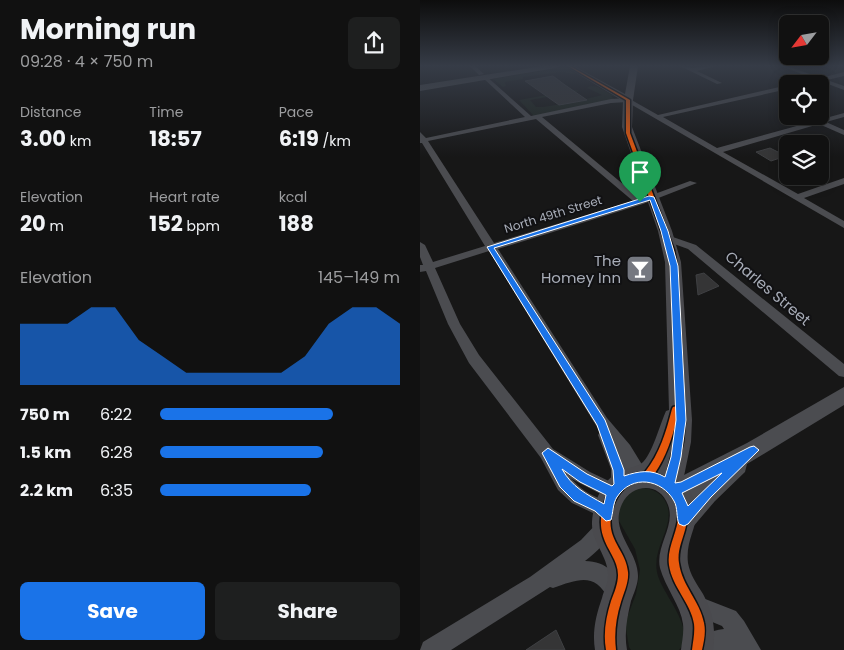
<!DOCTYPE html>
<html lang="en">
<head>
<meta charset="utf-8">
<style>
  :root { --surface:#111; --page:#1e1f1f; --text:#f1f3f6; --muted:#9c9d9f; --line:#303131; --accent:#1a73e8 }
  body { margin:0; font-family:Poppins,sans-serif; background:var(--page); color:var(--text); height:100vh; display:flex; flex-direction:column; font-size:19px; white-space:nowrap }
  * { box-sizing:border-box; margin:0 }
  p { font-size:16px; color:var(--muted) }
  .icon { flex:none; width:28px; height:28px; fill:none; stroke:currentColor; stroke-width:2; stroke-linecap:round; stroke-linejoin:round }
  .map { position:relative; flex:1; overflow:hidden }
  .side { display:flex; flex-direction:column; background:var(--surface); width:420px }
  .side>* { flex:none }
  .needle { width:32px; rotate:239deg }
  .controls { position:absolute; left:359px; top:15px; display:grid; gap:10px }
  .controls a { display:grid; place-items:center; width:50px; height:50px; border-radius:8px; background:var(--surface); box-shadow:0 2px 12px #0003,0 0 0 1px var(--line); font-size:25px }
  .pin { position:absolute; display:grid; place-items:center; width:42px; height:42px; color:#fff; margin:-51px -21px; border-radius:50% 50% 50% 0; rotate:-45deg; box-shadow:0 0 5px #0007 }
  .pin .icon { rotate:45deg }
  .round { display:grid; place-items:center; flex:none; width:52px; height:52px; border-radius:8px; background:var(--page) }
  .overview { display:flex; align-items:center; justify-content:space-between; height:85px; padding:0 20px }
  h1 { font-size:28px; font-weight:700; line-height:38px }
  .figures { display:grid; grid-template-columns:repeat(3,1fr); gap:8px; height:85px; padding:5px 20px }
  .figures div { display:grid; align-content:center }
  .figures b { font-size:21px; font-weight:700 }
  .figures small { font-size:14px; font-weight:400 }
  .figures p { font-size:14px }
  .chart { height:140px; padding:10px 20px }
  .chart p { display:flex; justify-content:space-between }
  .chart svg { width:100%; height:90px; margin-top:5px; fill:var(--accent); opacity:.7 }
  .primary-button { display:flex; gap:10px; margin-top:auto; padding:10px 20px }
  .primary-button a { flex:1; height:58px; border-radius:8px; background:var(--accent); color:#fff; font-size:20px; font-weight:700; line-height:58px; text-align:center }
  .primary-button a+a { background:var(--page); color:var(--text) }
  ul { padding:0 20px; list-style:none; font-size:16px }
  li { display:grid; grid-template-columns:80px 60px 1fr; align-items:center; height:38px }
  li i { height:12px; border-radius:6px; background:var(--accent) }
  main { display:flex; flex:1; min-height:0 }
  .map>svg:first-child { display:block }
  .green { fill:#1d241e }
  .building { fill:#353536; stroke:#3f4043 }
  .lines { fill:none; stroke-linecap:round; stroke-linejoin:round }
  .minor { fill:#4b4c50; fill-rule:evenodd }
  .tertiary { fill:#4b4c50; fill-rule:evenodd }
  .secondary { fill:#4a4a4e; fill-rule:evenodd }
  .primary { fill:#4d4f52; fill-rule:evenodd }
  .cycleway-casing { stroke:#111113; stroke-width:3 }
  .cycleway { fill:#e8590c; fill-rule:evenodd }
  .route { fill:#1a73e8; stroke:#fff; fill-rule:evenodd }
  .labels { text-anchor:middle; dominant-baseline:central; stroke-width:4; stroke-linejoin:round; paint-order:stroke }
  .far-street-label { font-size:12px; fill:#a8adb8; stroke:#111113 }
  .poi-label { font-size:15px; fill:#a8adb8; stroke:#111113; text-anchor:end }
  .street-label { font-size:15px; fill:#a8adb8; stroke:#111113 }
</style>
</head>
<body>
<main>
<section class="side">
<div class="overview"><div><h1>Morning run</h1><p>09:28 · 4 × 750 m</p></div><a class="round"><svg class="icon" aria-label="share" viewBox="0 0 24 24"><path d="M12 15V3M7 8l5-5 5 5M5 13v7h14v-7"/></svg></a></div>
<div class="figures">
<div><p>Distance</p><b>3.00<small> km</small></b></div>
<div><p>Time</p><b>18:57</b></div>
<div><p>Pace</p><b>6:19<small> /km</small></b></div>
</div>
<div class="figures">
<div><p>Elevation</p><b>20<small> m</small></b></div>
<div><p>Heart rate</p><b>152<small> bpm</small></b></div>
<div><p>kcal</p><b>188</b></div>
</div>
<div class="chart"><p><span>Elevation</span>145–149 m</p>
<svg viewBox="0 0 160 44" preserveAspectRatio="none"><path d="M0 44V14L10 14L20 14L30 6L40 6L50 22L60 30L70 38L80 38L90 38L100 38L110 38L120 30L130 14L140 6L150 6L160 14V44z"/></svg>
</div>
<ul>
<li><b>750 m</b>6:22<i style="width:72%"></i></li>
<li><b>1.5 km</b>6:28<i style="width:68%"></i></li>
<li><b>2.2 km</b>6:35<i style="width:63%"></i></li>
</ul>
<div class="primary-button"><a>Save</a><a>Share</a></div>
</section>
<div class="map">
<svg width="424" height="650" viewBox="0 0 424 650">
  <rect width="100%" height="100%" fill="#171717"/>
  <g class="green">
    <path d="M 145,67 L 155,73 L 154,74 L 142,72 L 103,77 L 103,79 L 85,82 L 86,86 L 83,87 L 73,79 Z"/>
    <path d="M 171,86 L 178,87 L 196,97 L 191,96 L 194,99 L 114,116 L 99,100 L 154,90 L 160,91 L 110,100 L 116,107 L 123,107 L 167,100 L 166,99 L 182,95 L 167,88 Z"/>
    <path d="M 220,488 C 232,488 242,492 247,505 C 255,526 232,548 237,572 C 241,594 278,629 259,650 L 211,650 L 209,647 L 205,623 L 216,594 L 220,570 L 215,549 L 199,521 L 198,512 L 200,504 L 208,493 Z"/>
  </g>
  <g class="building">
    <path d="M 133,76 L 145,85 L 167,100 L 139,105 L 105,81 Z"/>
    <path d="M 350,148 L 366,156 L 351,161 L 336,152 Z"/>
    <path d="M 284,273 L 299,286 L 278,295 L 276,275 Z"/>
    <path d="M 136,630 L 145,650 L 106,650 Z"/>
  </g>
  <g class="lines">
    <g class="minor">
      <path d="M 50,66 L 55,66 L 64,74 L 59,75 Z"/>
      <path d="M 260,66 L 272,68 L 296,66 L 277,71 L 302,83 L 297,84 Z"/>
      <path d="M 361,66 L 367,66 L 401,78 L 424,72 L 424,76 L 407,80 L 424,86 L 424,90 L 400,81 L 379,84 L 395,79 Z"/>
      <path d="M 65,75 L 111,116 L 191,99 L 208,98 L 238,115 L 368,85 L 368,89 L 243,117 L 297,148 L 424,113 L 424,117 L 406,122 L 424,130 L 424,135 L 399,124 L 303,152 L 378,194 L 424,178 L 424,184 L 384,198 L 424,221 L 424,228 L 207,102 L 191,103 L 122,117 L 221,199 L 270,181 L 277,183 L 223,204 L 78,249 L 187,418 L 210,445 L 229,476 L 227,482 L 221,484 L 215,482 L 207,469 C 207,483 208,496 194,501 L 150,478 C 155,482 160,488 165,491 C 177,499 190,500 196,515 L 192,522 L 194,527 C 188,541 177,552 165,561 C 187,561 198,575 206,593 L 203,600 L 196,603 L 189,600 C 175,572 159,579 133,588 L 130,587 L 31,650 L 0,650 L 3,642 L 110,577 L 161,540 L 180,520 L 173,513 L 152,503 L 138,490 L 121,458 L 49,363 L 28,324 L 6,271 L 0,272 L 0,265 L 3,265 L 0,257 L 0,242 L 5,245 L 13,262 L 65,246 L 2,143 L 0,143 L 0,132 L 6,138 L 105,117 L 63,78 ZM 116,119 L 213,201 L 74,243 L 8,141 ZM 69,251 L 180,432 L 178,435 L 191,469 L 191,482 L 170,472 L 133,449 L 59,355 L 40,324 L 15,268 Z"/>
      <path d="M 247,235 L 276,245 L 424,364 L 424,377 L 419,376 L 268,249 L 243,240 L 243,236 Z"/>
      <path d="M 275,595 L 316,611 L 324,621 L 341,650 L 271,650 C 277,637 290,630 304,629 L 302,626 L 268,612 L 265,605 L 268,598 Z"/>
    </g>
    <path class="tertiary" d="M 424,387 L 424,405 L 327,464 L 325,472 L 295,501 L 272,528 L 264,532 L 256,528 L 252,520 L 256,512 L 270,496 L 253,500 L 245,497 L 242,489 L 245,481 L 260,477 L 327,443 Z"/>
    <path class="secondary" d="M 145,66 L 154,66 L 205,94 L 210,66 L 218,66 L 213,100 L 212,127 L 252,231 L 261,262 L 272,420 L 271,442 L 263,481 C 292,518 264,530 268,563 C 270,575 277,584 283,594 C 293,613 296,629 293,650 L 261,650 C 262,641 264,633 263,624 C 261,606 245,587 240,568 C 235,546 256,526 248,505 C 240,482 212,483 202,504 C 189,532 218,550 218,576 C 218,584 214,593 211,601 C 207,618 204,633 207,650 L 175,650 C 172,632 176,615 182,598 C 184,590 188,583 188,576 C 189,557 171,542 172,522 C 173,503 183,478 201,471 C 207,468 217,467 222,463 C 232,455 240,424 246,411 L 249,410 L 245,262 L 238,231 L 202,127 L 203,101 Z"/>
    <path class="primary" d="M 123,66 L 140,66 L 136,68 L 0,91 L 0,85 Z"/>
    <defs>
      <path id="cycleway" d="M 148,66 L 150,66 L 210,100 L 210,133 L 254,250 L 257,266 L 265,420 L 263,442 L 253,484 C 265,497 270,513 265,530 C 262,541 257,552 259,563 C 262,586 280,601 284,623 C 286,632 284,641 282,650 L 272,650 C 273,641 275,633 274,624 C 271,603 252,587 249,565 C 246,544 263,526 257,505 C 255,499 252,494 247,490 C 224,466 194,487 191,515 C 187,541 206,550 208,572 C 209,582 204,592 201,602 C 196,618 194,633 196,650 L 186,650 C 183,633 186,617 191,601 C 194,593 198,584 198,575 C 198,560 187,550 183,536 C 177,518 184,492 200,480 C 207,475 216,473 225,472 C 240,453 246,432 252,409 L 253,407 L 257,406 L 251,266 L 248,250 L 206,133 L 206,100 ZM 257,419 L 255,442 L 246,478 L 235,473 C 246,457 252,438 257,419 Z"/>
    </defs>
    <use href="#cycleway" class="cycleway-casing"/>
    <use href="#cycleway" class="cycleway"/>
  </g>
  <linearGradient id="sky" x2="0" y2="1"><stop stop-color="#0d0d0d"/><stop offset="0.42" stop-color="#363c47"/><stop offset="1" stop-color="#363c47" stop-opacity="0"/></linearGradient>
  <rect width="424" height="157" fill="url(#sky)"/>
  <path class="route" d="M 229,196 L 234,197 L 248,231 L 258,266 L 266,420 L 261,457 L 255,483 L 261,482 L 330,447 L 334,446 L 339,450 L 291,497 L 268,524 L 264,526 L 259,524 C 256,517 258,508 254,501 C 242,479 212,474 197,497 C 193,503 193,513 191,520 L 186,521 L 175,511 L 154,501 L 140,487 L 122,453 L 128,448 L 167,474 L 192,486 L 194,484 L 193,470 L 177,425 L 67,247 ZM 230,200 L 241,231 L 250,266 L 256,420 L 251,457 L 245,477 C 231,469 219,471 204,476 L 204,470 L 185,420 L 74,248 ZM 142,469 L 160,482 L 186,495 L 184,504 C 166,494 152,487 142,469 ZM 302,473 L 268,506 L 262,493 Z"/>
  <defs>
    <symbol id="bar-square" viewBox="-11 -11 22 22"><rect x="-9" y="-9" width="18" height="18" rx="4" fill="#757880" stroke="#111113"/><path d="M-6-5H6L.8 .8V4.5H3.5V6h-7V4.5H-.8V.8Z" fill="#fff"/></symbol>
  </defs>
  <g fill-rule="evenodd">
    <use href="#bar-square" x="204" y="253" width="32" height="32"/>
  </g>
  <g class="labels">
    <g class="far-street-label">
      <text transform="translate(133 214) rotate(-17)">North 49th Street</text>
    </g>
    <g class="poi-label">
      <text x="201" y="260">The<tspan x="201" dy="17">Homey Inn</tspan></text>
    </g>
    <g class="street-label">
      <text transform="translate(348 288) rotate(40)">Charles Street</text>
    </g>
  </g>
</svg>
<div class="controls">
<a><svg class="needle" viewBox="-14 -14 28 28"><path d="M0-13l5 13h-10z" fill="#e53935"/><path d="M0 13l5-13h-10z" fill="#9c9d9f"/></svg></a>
<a><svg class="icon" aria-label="locate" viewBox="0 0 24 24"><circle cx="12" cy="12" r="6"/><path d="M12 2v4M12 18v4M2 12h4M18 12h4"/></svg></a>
<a><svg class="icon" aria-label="layers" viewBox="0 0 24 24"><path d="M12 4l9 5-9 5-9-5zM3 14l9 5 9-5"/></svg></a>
</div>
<div class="pin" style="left:220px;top:202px;background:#1e9e55"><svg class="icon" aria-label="arrive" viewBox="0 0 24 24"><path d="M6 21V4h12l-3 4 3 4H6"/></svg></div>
</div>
</main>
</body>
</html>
